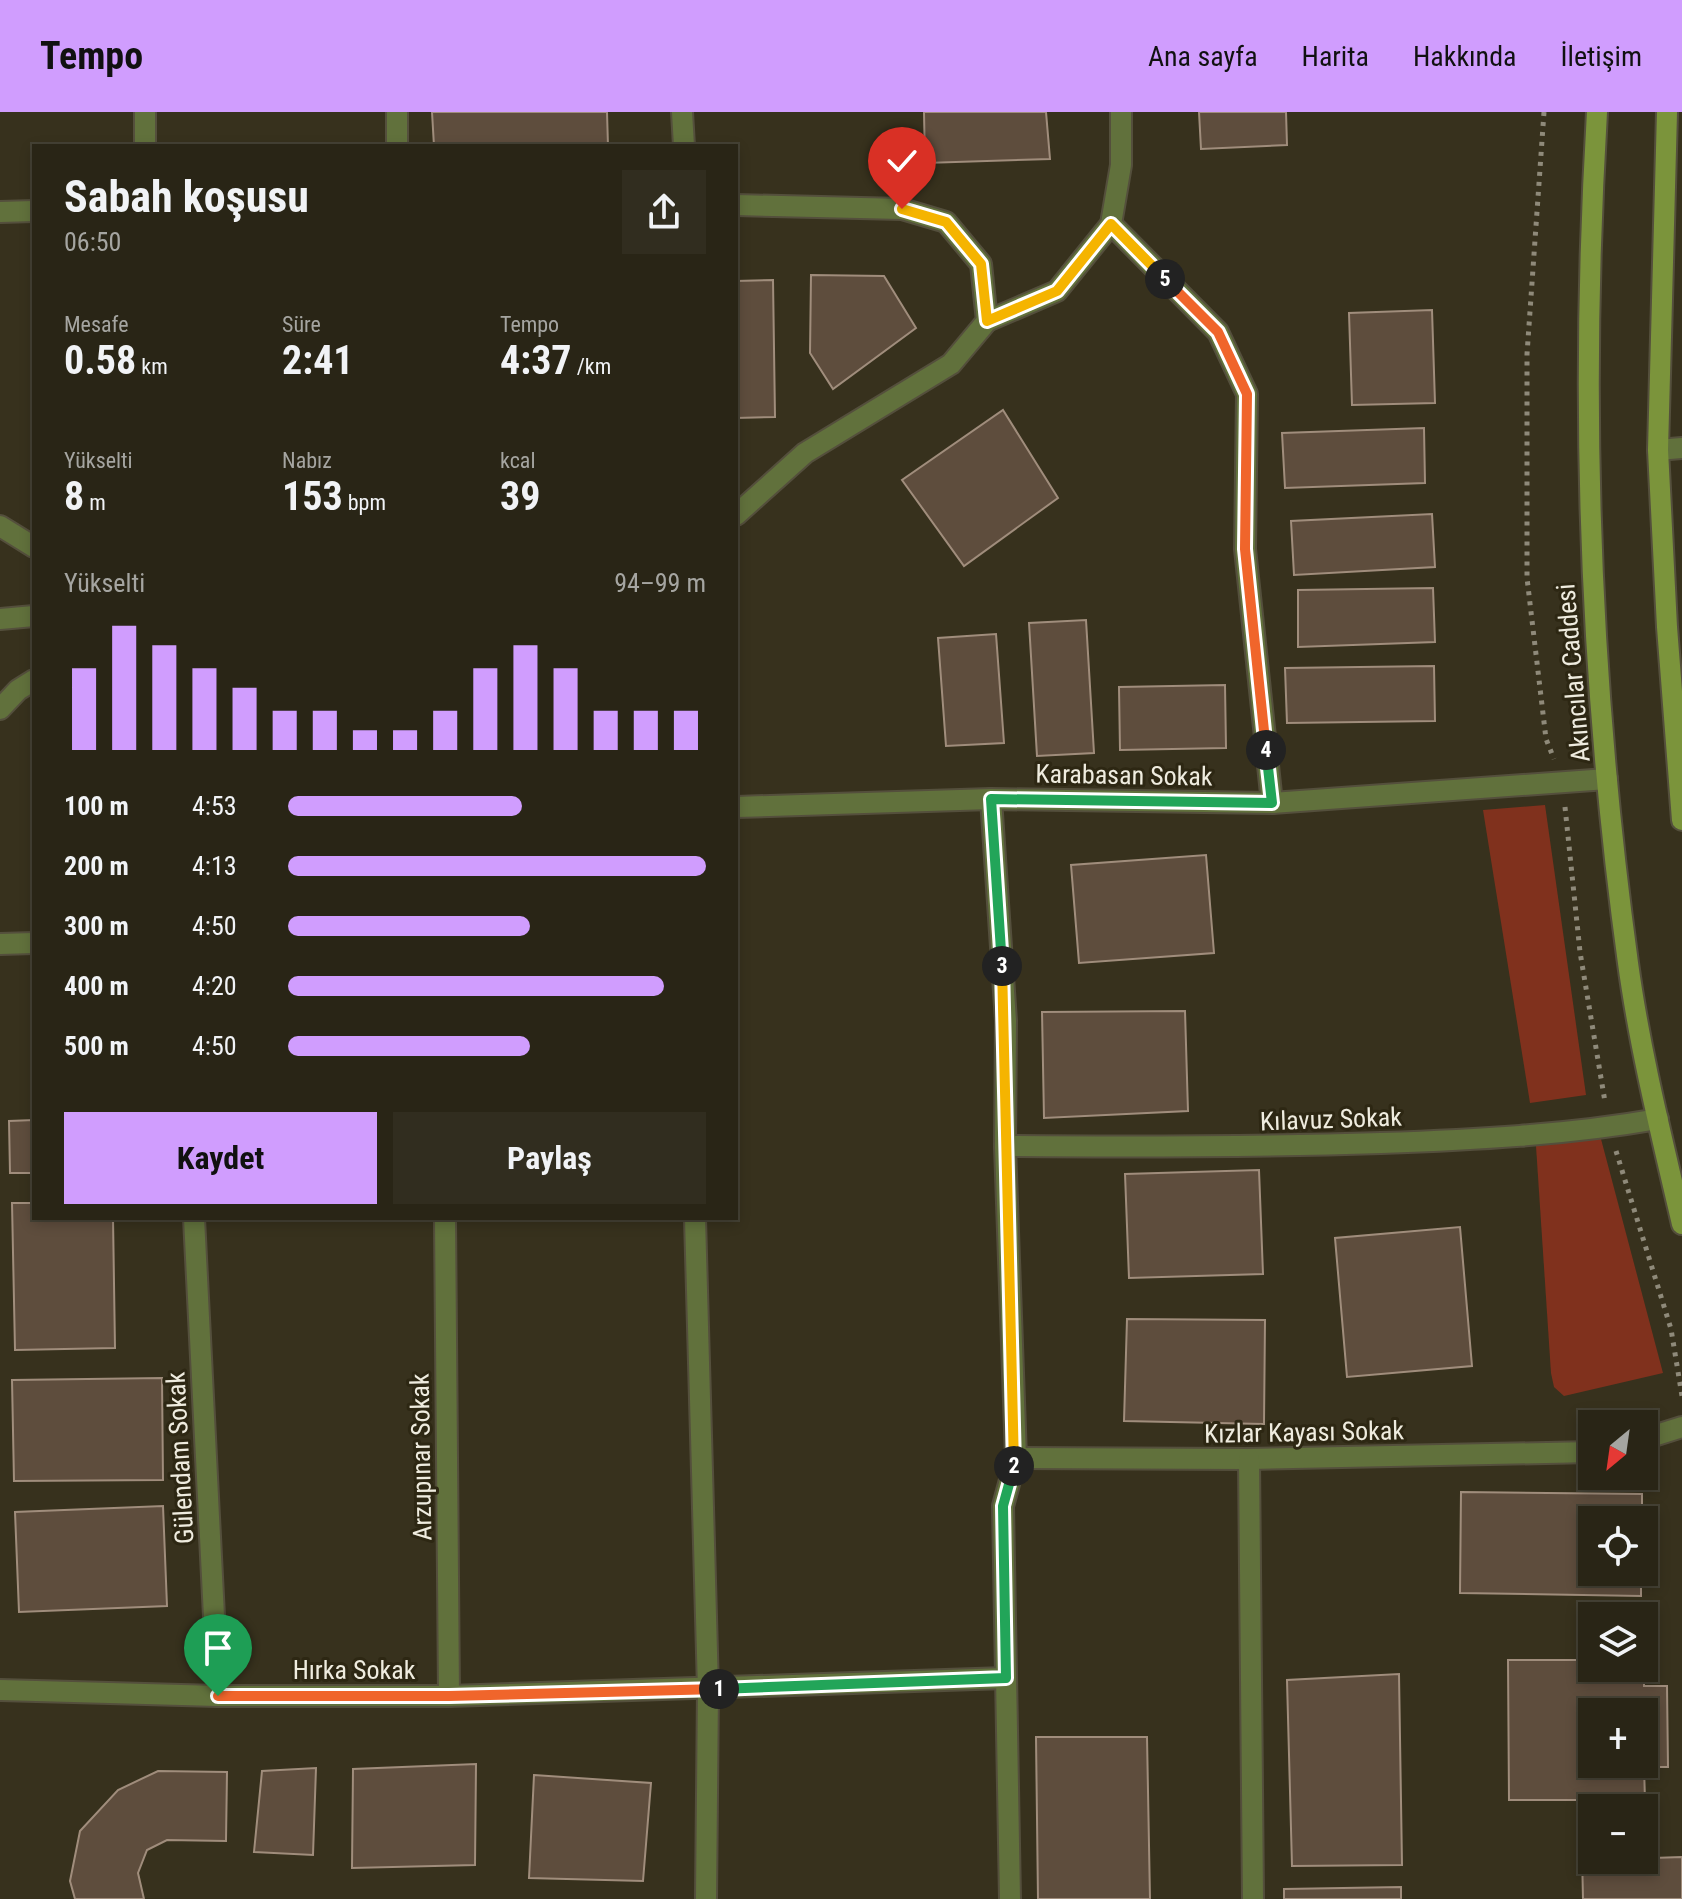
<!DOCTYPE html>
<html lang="tr">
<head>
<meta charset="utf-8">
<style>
  :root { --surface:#292516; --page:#312d1f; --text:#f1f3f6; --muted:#a5a5a1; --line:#454235; --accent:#d09dfe }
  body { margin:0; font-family:"Roboto Condensed",sans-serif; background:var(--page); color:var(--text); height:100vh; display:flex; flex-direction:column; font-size:30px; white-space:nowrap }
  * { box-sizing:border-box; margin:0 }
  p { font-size:26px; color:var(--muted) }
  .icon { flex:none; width:44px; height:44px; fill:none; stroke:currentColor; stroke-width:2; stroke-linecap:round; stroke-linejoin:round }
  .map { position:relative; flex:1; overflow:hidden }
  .details { position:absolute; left:32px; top:32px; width:706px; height:1076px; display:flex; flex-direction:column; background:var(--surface); border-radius:0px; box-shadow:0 4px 12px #0003,0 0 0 2px var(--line) }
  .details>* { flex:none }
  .needle { width:52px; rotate:209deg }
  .buttons { position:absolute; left:1578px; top:1298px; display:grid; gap:16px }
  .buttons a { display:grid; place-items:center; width:80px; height:80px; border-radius:0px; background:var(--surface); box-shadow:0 4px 12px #0003,0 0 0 2px var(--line); font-size:40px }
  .pin { position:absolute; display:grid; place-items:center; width:68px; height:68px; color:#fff; margin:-82px -34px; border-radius:50% 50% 50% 0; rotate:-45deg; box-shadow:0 0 8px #0007 }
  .pin .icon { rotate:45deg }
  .km { position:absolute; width:40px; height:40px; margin:-20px; border-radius:50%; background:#222; color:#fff; font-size:22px; line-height:40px; text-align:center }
  .round { display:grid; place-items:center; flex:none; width:84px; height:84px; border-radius:0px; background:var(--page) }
  .head { display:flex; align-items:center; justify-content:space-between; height:136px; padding:0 32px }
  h1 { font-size:44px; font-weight:700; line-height:60px }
  .figures { display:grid; grid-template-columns:repeat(3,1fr); gap:12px; height:136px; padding:8px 32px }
  .figures div { display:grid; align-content:center }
  .figures b { font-size:40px; font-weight:700 }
  .figures small { font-size:22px; font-weight:400 }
  .figures p { font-size:22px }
  .chart { height:224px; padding:16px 32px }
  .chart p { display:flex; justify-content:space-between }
  .chart svg { width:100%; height:144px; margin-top:8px; stroke:var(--accent); stroke-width:6 }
  .cta { display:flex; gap:16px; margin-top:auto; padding:16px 32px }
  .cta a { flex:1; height:92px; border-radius:0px; background:var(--accent); color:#111; font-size:32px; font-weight:700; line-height:92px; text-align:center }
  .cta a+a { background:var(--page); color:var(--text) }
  ul { padding:0 32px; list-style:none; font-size:26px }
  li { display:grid; grid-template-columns:128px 96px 1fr; align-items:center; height:60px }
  li i { height:20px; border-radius:10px; background:var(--accent) }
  header { display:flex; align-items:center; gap:48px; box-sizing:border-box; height:112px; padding:0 40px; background:var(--accent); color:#111 }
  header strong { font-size:38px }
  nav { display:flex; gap:44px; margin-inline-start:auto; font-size:28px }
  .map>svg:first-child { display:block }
  .green { fill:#80311d }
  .building { fill:#5e4d3d; stroke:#a08d7c; stroke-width:2; fill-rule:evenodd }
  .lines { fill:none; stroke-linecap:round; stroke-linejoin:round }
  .minor-casing { stroke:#544f3c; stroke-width:24 }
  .secondary-casing { stroke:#544f3c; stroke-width:24 }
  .path { stroke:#8f8a7a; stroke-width:5; stroke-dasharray:4 6; stroke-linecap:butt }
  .minor { stroke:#61713c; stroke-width:20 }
  .secondary { stroke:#7b943b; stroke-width:20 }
  .split-1-casing { stroke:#fff; stroke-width:16 }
  .split-2-casing { stroke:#fff; stroke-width:16 }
  .split-3-casing { stroke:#fff; stroke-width:16 }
  .split-4-casing { stroke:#fff; stroke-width:16 }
  .split-5-casing { stroke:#fff; stroke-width:16 }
  .split-6-casing { stroke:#fff; stroke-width:16 }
  .split-1 { stroke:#f0652b; stroke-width:10 }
  .split-2 { stroke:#22a559; stroke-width:10 }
  .split-3 { stroke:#f5b400; stroke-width:10 }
  .split-4 { stroke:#22a559; stroke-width:10 }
  .split-5 { stroke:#f0652b; stroke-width:10 }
  .split-6 { stroke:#f5b400; stroke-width:10 }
  .labels { text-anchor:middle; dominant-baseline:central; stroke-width:6; stroke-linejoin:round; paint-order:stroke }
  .street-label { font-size:26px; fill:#efecdf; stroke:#2d2713 }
</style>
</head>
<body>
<header>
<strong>Tempo</strong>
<nav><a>Ana sayfa</a><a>Harita</a><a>Hakkında</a><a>İletişim</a></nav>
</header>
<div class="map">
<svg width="1682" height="1787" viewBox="0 0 1682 1787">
  <rect width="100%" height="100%" fill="#37311d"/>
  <g class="green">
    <path d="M 1545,693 L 1586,983 L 1530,991 L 1483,698 Z"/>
    <path d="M 1601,1027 L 1663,1261 L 1564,1284 L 1554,1275 L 1551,1261 L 1536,1034 Z"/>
  </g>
  <g class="building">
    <path d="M 432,0 L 607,0 L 608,34 L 434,34 Z"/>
    <path d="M 924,0 L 1046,0 L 1050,47 L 925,51 Z"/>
    <path d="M 1199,0 L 1286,0 L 1287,33 L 1201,37 Z"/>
    <path d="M 811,163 L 884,164 L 916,216 L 833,277 L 810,241 Z"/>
    <path d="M 773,168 L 775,305 L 736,306 L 736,169 Z"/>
    <path d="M 1432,198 L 1435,291 L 1352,293 L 1349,201 Z"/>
    <path d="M 1003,298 L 1058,386 L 964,454 L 902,368 Z"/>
    <path d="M 1424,316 L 1425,371 L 1285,376 L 1282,321 Z"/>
    <path d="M 1432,402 L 1435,455 L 1294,463 L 1291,409 Z"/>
    <path d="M 1433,476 L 1435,530 L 1298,535 L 1298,478 Z"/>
    <path d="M 1086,508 L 1094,641 L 1037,644 L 1029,511 Z"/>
    <path d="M 996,522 L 1004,631 L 946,634 L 938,526 Z"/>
    <path d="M 1434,554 L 1435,609 L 1287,611 L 1285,556 Z"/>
    <path d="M 1225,573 L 1226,636 L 1120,638 L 1119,575 Z"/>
    <path d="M 1206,743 L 1214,841 L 1079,851 L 1071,753 Z"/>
    <path d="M 1185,899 L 1188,999 L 1044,1006 L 1042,900 Z"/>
    <path d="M 34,1008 L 34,1061 L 10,1061 L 9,1009 Z"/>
    <path d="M 1259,1058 L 1263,1162 L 1129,1166 L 1125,1062 Z"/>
    <path d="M 12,1091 L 34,1091 L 34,1106 L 113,1106 L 115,1236 L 15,1238 Z"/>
    <path d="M 1460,1115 L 1472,1254 L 1347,1265 L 1335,1126 Z"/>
    <path d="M 1127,1207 L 1265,1208 L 1264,1312 L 1124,1309 Z"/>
    <path d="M 162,1266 L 163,1368 L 14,1369 L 12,1268 Z"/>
    <path d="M 1461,1380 L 1642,1382 L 1642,1408 L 1592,1408 L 1592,1460 L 1641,1460 L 1641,1484 L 1460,1481 Z"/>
    <path d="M 163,1394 L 167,1494 L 19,1500 L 15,1400 Z"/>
    <path d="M 1508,1548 L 1592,1548 L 1592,1556 L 1644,1556 L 1644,1574 L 1667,1574 L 1668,1655 L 1644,1655 L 1645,1688 L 1509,1688 ZM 1592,1600 L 1644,1600 L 1644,1652 L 1592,1652 Z"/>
    <path d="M 1399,1562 L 1402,1753 L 1292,1754 L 1287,1568 Z"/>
    <path d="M 1036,1625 L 1147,1625 L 1150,1787 L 1038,1787 Z"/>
    <path d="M 476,1652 L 475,1753 L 352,1756 L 353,1657 Z"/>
    <path d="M 316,1656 L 313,1743 L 254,1740 L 262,1659 Z"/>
    <path d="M 158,1659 L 227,1660 L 226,1729 L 167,1728 L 147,1738 L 138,1761 L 144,1787 L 75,1787 L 70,1769 L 80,1719 L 118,1678 Z"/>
    <path d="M 534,1663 L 651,1671 L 643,1769 L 529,1766 Z"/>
    <path d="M 1582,1742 L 1592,1742 L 1592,1748 L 1682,1745 L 1682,1787 L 1583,1787 Z"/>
    <path d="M 1401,1775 L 1401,1787 L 1284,1787 L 1284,1777 Z"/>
  </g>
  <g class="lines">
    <defs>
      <g id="minor">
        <path d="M 397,0 L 397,34"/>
        <path d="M 682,0 L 684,34"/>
        <path d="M 145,34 L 145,0"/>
        <path d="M 736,93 L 902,97 L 946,110 L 981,152 L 987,209 L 951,252 L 805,341 L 736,403"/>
        <path d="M 0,100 L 34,99"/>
        <path d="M 1111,112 L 1218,220 L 1247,282 L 1245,437 L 1272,691"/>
        <path d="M 987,209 L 1057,179 L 1111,112 L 1121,53 L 1121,0"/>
        <path d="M 1658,338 L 1682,336"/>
        <path d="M 0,414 L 34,435"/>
        <path d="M 0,507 L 34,504"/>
        <path d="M 0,597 L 18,578 L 34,568"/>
        <path d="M 991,687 L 1006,909 L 1005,1034 L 1016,1346 L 1003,1394 L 1010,1787"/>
        <path d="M 736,695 L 991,687 L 1272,691 L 1607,667"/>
        <path d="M 0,832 L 34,831"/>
        <path d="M 1005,1034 C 1130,1035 1255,1035 1381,1031 C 1473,1028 1567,1023 1658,1007"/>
        <path d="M 194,1106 L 218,1584"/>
        <path d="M 445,1106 L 449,1584"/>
        <path d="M 695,1106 L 708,1577 L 706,1787"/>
        <path d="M 1644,1327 L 1682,1315"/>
        <path d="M 1016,1346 L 1249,1347 L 1592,1340"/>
        <path d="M 1249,1347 L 1253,1787"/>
        <path d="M 0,1578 L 218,1584 L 449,1584 L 1006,1566"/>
      </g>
      <g id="secondary">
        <path d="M 1597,0 C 1580,284 1589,569 1628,851 C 1640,939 1662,1026 1682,1112"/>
        <path d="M 1667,0 L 1658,338 L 1667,515 L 1682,708"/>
      </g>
    </defs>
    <use href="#minor" class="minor-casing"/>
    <use href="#secondary" class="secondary-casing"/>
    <g class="path">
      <path d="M 1544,0 L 1527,242 L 1527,466 L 1546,627 L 1554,647"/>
      <path d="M 1565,695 L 1580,840 L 1605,990"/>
      <path d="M 1616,1039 L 1671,1217 L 1682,1284"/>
    </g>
    <use href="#minor" class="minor"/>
    <use href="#secondary" class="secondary"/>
  </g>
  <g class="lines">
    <defs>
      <path id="split-1" d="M 218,1584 L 449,1584 L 719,1577"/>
      <path id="split-2" d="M 719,1577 L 1006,1566 L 1003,1394 L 1014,1354"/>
      <path id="split-3" d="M 1002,854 L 1014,1354"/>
      <path id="split-4" d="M 1002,854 L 991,687 L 1272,691 L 1266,638"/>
      <path id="split-5" d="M 1165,167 L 1218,220 L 1247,282 L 1245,437 L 1266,638"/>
      <path id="split-6" d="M 902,97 L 946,110 L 981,152 L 987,209 L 1057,179 L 1111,112 L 1165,167"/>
    </defs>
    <use href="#split-1" class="split-1-casing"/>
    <use href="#split-2" class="split-2-casing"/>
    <use href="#split-3" class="split-3-casing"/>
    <use href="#split-4" class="split-4-casing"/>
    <use href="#split-5" class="split-5-casing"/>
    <use href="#split-6" class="split-6-casing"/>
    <use href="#split-1" class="split-1"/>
    <use href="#split-2" class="split-2"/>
    <use href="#split-3" class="split-3"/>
    <use href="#split-4" class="split-4"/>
    <use href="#split-5" class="split-5"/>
    <use href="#split-6" class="split-6"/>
  </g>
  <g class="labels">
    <g class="street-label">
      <text transform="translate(1573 561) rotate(-95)">Akıncılar Caddesi</text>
      <text transform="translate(1124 663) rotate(1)">Karabasan Sokak</text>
      <text transform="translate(1331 1007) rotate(-2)">Kılavuz Sokak</text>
      <text transform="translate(1304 1320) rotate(-1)">Kızlar Kayası Sokak</text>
      <text transform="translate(421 1345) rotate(-91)">Arzupınar Sokak</text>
      <text transform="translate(180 1346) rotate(-93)">Gülendam Sokak</text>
      <text x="354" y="1558">Hırka Sokak</text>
    </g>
  </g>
</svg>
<div class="buttons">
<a><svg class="needle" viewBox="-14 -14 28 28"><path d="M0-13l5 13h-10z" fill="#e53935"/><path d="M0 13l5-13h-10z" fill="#a5a5a1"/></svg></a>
<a><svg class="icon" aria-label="locate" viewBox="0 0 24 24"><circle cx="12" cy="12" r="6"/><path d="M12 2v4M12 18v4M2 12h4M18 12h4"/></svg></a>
<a><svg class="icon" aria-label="layers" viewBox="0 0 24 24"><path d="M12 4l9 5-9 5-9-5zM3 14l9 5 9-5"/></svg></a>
<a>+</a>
<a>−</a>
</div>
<div class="pin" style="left:218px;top:1584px;background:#1e9e55"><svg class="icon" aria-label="arrive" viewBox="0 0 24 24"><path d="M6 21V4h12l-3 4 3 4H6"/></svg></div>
<div class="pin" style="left:902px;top:97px;background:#d93025"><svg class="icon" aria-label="check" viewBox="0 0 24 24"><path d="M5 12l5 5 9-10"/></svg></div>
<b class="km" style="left:719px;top:1577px">1</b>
<b class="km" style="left:1014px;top:1354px">2</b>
<b class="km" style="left:1002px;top:854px">3</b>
<b class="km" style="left:1266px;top:638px">4</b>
<b class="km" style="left:1165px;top:167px">5</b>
<section class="details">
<div class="head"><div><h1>Sabah koşusu</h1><p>06:50</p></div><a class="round"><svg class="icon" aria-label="share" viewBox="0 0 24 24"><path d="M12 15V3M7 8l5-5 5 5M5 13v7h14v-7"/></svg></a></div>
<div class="figures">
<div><p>Mesafe</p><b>0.58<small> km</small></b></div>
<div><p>Süre</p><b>2:41</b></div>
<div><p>Tempo</p><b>4:37<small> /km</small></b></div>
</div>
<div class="figures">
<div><p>Yükselti</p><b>8<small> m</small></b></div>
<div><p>Nabız</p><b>153<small> bpm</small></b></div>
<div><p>kcal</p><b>39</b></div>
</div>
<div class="chart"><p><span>Yükselti</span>94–99 m</p>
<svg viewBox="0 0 160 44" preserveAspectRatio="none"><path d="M5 44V19M15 44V6M25 44V12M35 44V19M45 44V25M55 44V32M65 44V32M75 44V38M85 44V38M95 44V32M105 44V19M115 44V12M125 44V19M135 44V32M145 44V32M155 44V32"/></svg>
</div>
<ul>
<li><b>100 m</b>4:53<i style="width:56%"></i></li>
<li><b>200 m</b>4:13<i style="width:100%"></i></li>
<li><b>300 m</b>4:50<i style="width:58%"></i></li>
<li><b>400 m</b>4:20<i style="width:90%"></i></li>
<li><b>500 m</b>4:50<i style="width:58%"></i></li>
</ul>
<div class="cta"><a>Kaydet</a><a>Paylaş</a></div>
</section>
</div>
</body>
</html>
